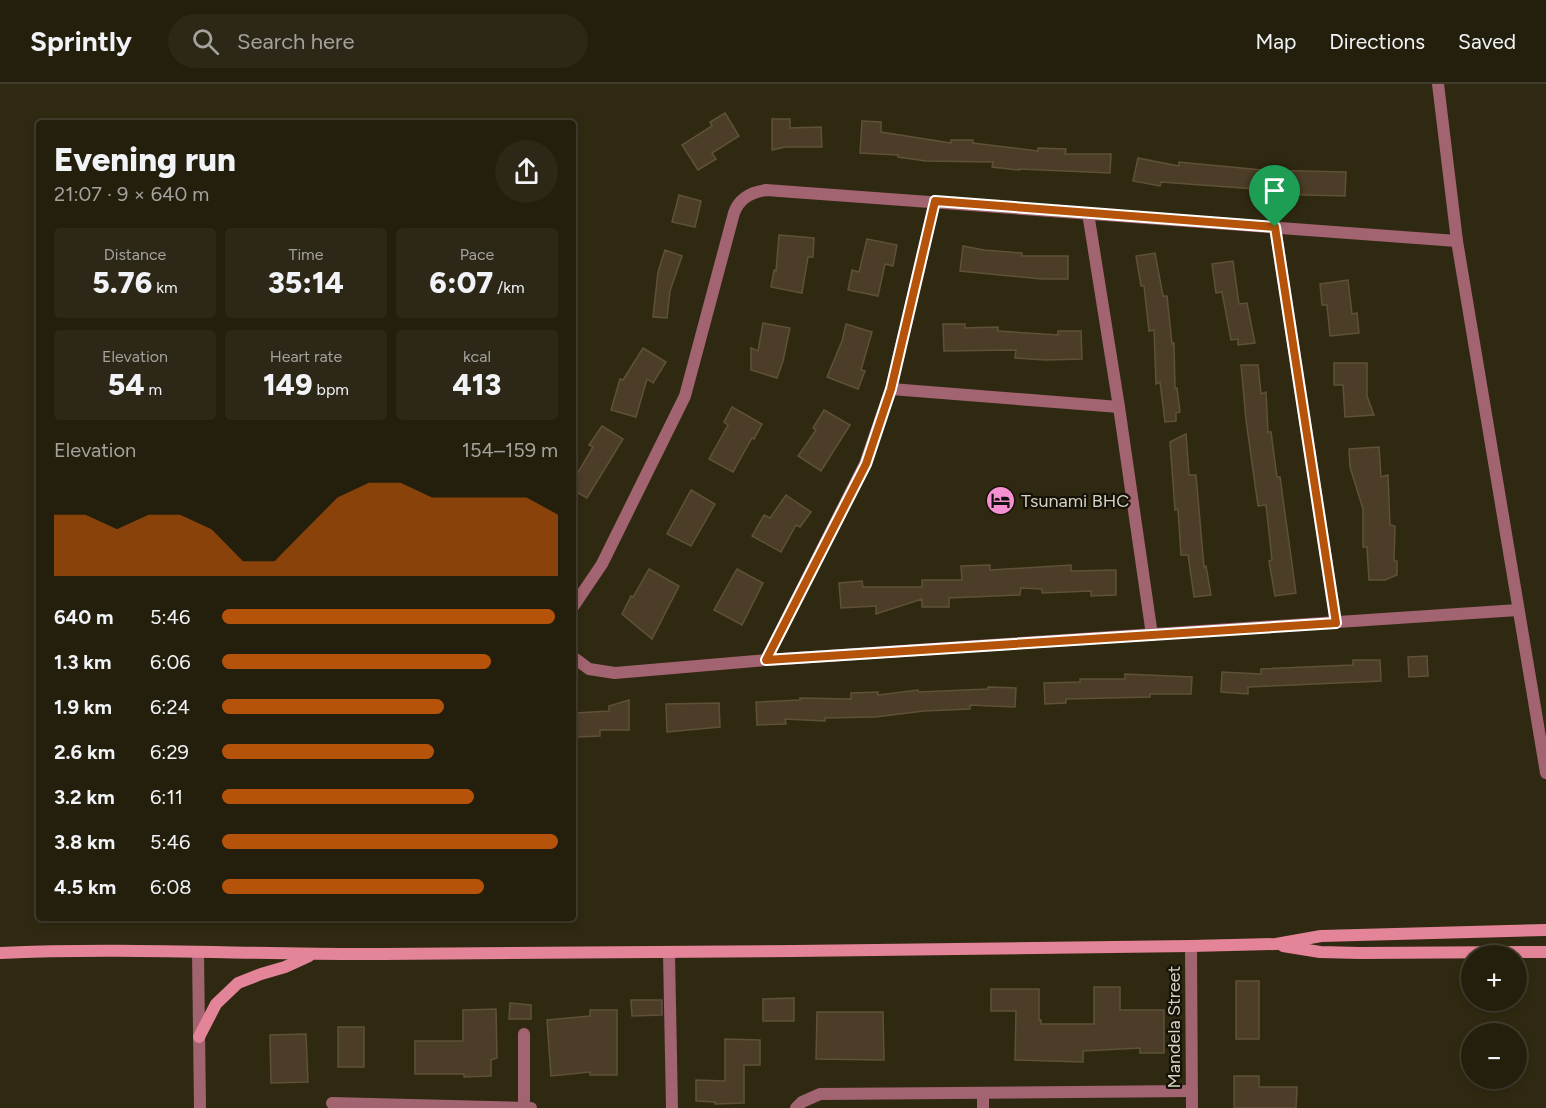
<!DOCTYPE html>
<html lang="en">
<head>
<meta charset="utf-8">
<style>
  :root { --surface:#241f0d; --page:#2c2716; --text:#f1f3f6; --muted:#a3a29d; --line:#413d2e; --accent:#b45309 }
  body { margin:0; font-family:Figtree,sans-serif; background:var(--page); color:var(--text); height:100vh; display:flex; flex-direction:column; font-size:22px; white-space:nowrap }
  * { box-sizing:border-box; margin:0 }
  p { font-size:20px; color:var(--muted) }
  .icon { flex:none; width:33px; height:33px; fill:none; stroke:currentColor; stroke-width:2; stroke-linecap:round; stroke-linejoin:round }
  .map { position:relative; flex:1; overflow:hidden }
  .side { position:absolute; left:36px; top:36px; width:540px; height:801px; display:flex; flex-direction:column; background:var(--surface); border-radius:6px; box-shadow:0 3px 9px #0003,0 0 0 2px var(--line) }
  .side>* { flex:none }
  .fabs { position:absolute; left:1461px; top:861px; display:grid; gap:12px }
  .fabs a { display:grid; place-items:center; width:66px; height:66px; border-radius:50%; background:var(--surface); box-shadow:0 3px 9px #0003,0 0 0 2px var(--line); font-size:30px }
  .pin { position:absolute; display:grid; place-items:center; width:51px; height:51px; color:#fff; margin:-62px -26px; border-radius:50% 50% 50% 0; rotate:-45deg; box-shadow:0 0 6px #0007 }
  .pin .icon { rotate:45deg }
  .round { display:grid; place-items:center; flex:none; width:63px; height:63px; border-radius:32px; background:var(--page) }
  .head { display:flex; align-items:center; justify-content:space-between; height:102px; padding:0 18px }
  h1 { font-size:33px; font-weight:800; line-height:45px }
  .figures { display:grid; grid-template-columns:repeat(3,1fr); gap:9px; height:102px; padding:6px 18px }
  .figures div { display:grid; align-content:center; border-radius:6px; background:var(--page); text-align:center }
  .figures b { font-size:30px; font-weight:800 }
  .figures small { font-size:16px; font-weight:400 }
  .figures p { font-size:16px }
  .chart { height:168px; padding:12px 18px }
  .chart p { display:flex; justify-content:space-between }
  .chart svg { width:100%; height:108px; margin-top:6px; fill:var(--accent); opacity:.7 }
  ul { padding:0 18px; list-style:none; font-size:20px }
  li { display:grid; grid-template-columns:96px 72px 1fr; align-items:center; height:45px }
  li i { height:15px; border-radius:8px; background:var(--accent) }
  header { display:flex; align-items:center; gap:36px; box-sizing:border-box; height:84px; padding:0 30px; background:var(--surface); border-bottom:2px solid var(--line) }
  header strong { font-size:28px }
  nav { display:flex; gap:33px; margin-inline-start:auto; font-size:21px }
  .search { width:420px; height:54px; background:var(--page); display:flex; align-items:center; gap:15px; box-sizing:border-box; padding:0 21px; border-radius:33px; color:var(--muted); font-size:22px }
  .map>svg:first-child { display:block }
  .building { fill:#4b3d27; stroke:#5f503a; stroke-width:1.5 }
  .lines { fill:none; stroke-linecap:round; stroke-linejoin:round }
  .street { stroke:#a16470; stroke-width:12 }
  .secondary { stroke:#e48498; stroke-width:12 }
  .route-casing { stroke:#fff; stroke-width:12 }
  .route { stroke:#b45309; stroke-width:8 }
  .labels { text-anchor:middle; dominant-baseline:central; stroke-width:4.5; stroke-linejoin:round; paint-order:stroke }
  .poi-label { font-size:18px; fill:#d6d1c3; stroke:#151208; text-anchor:start }
  .street-label { font-size:18px; fill:#d6d1c3; stroke:#151208 }
</style>
</head>
<body>
<header>
<strong>Sprintly</strong>
<div class="search"><svg class="icon" aria-label="search" viewBox="0 0 24 24"><circle cx="10" cy="10" r="6"/><path d="M15 15l6 6"/></svg>Search here</div>
<nav><a>Map</a><a>Directions</a><a>Saved</a></nav>
</header>
<div class="map">
<svg width="1546" height="1024" viewBox="0 0 1546 1024">
  <rect width="100%" height="100%" fill="#302911"/>
  <g class="building">
    <path d="M 725,29 L 739,52 L 712,69 L 716,75 L 698,86 L 682,61 L 712,42 L 710,38 Z"/>
    <path d="M 772,35 L 790,35 L 790,44 L 821,43 L 822,63 L 785,63 L 772,66 Z"/>
    <path d="M 862,37 L 881,38 L 881,48 L 951,59 L 951,56 L 973,56 L 973,59 L 1038,67 L 1038,64 L 1066,65 L 1065,70 L 1111,70 L 1110,89 L 1019,85 L 1019,86 L 992,83 L 993,78 L 926,77 L 898,73 L 898,71 L 860,69 Z"/>
    <path d="M 1138,74 L 1179,82 L 1179,78 L 1262,86 L 1346,88 L 1345,112 L 1268,110 L 1269,106 L 1161,98 L 1160,102 L 1133,97 Z"/>
    <path d="M 679,111 L 701,117 L 695,143 L 672,138 Z"/>
    <path d="M 779,151 L 814,154 L 813,173 L 808,173 L 802,209 L 771,203 L 774,186 L 776,187 Z"/>
    <path d="M 867,155 L 897,161 L 893,182 L 885,180 L 878,212 L 848,206 L 852,186 L 859,188 Z"/>
    <path d="M 963,162 L 984,166 L 1022,169 L 1022,172 L 1068,172 L 1068,195 L 1042,195 L 960,187 Z"/>
    <path d="M 665,166 L 682,172 L 670,207 L 667,234 L 653,233 L 658,188 Z"/>
    <path d="M 1155,169 L 1163,212 L 1167,212 L 1172,260 L 1174,259 L 1175,304 L 1177,304 L 1180,328 L 1176,329 L 1176,337 L 1165,338 L 1160,298 L 1156,300 L 1154,246 L 1149,247 L 1144,202 L 1141,202 L 1136,172 Z"/>
    <path d="M 1233,177 L 1239,220 L 1247,219 L 1255,259 L 1238,261 L 1238,255 L 1231,256 L 1222,208 L 1216,209 L 1212,180 Z"/>
    <path d="M 1348,196 L 1352,230 L 1357,229 L 1359,249 L 1330,252 L 1327,221 L 1322,221 L 1320,200 Z"/>
    <path d="M 763,239 L 790,244 L 783,277 L 777,294 L 751,286 L 751,264 L 758,267 Z"/>
    <path d="M 846,240 L 872,248 L 861,286 L 865,287 L 858,305 L 827,293 L 842,257 Z"/>
    <path d="M 943,240 L 965,240 L 965,244 L 998,243 L 998,247 L 1058,251 L 1058,247 L 1081,247 L 1082,275 L 1045,276 L 1015,274 L 1016,266 L 944,267 Z"/>
    <path d="M 643,264 L 666,278 L 653,299 L 647,295 L 636,333 L 611,326 L 620,295 L 623,296 Z"/>
    <path d="M 1334,279 L 1367,279 L 1367,312 L 1374,331 L 1345,333 L 1343,301 L 1334,301 Z"/>
    <path d="M 1241,281 L 1258,281 L 1261,310 L 1266,308 L 1268,348 L 1271,348 L 1277,393 L 1280,393 L 1296,509 L 1275,512 L 1269,477 L 1272,476 L 1266,421 L 1258,422 L 1246,336 Z"/>
    <path d="M 732,323 L 762,340 L 754,355 L 752,354 L 733,388 L 709,375 L 728,341 L 724,338 Z"/>
    <path d="M 824,326 L 850,341 L 821,387 L 798,372 L 816,346 L 813,344 Z"/>
    <path d="M 602,342 L 623,355 L 587,414 L 573,406 L 573,397 L 593,363 L 589,361 Z"/>
    <path d="M 1186,350 L 1189,391 L 1196,391 L 1204,483 L 1206,482 L 1211,511 L 1194,513 L 1188,471 L 1181,471 L 1178,425 L 1175,426 L 1170,358 Z"/>
    <path d="M 1379,363 L 1381,393 L 1388,391 L 1390,441 L 1395,442 L 1394,477 L 1397,477 L 1397,491 L 1385,496 L 1369,496 L 1367,463 L 1363,463 L 1363,425 L 1350,383 L 1349,365 Z"/>
    <path d="M 691,406 L 715,420 L 691,462 L 667,450 Z"/>
    <path d="M 786,411 L 811,428 L 800,443 L 796,441 L 781,468 L 752,452 L 764,431 L 770,434 Z"/>
    <path d="M 990,481 L 990,486 L 1071,481 L 1071,487 L 1116,486 L 1116,511 L 1091,512 L 1091,507 L 1042,509 L 1042,505 L 1021,504 L 1020,511 L 949,514 L 949,523 L 922,523 L 922,515 L 876,530 L 876,522 L 841,524 L 839,499 L 862,497 L 863,503 L 922,503 L 922,496 L 962,496 L 961,482 Z"/>
    <path d="M 649,485 L 679,502 L 652,555 L 622,530 L 631,512 L 633,513 Z"/>
    <path d="M 737,485 L 763,499 L 742,541 L 714,526 Z"/>
    <path d="M 1427,572 L 1428,592 L 1409,593 L 1408,573 Z"/>
    <path d="M 1353,576 L 1380,576 L 1381,597 L 1248,603 L 1248,610 L 1221,608 L 1222,588 L 1261,590 L 1261,585 L 1353,581 Z"/>
    <path d="M 1125,590 L 1192,593 L 1191,610 L 1150,610 L 1150,613 L 1066,615 L 1066,619 L 1045,620 L 1044,599 L 1080,598 L 1080,595 L 1125,595 Z"/>
    <path d="M 988,603 L 1016,604 L 1015,623 L 970,621 L 970,625 L 924,627 L 875,633 L 825,634 L 825,637 L 785,635 L 786,640 L 757,641 L 756,618 L 800,616 L 800,614 L 851,615 L 851,609 L 878,608 L 878,611 L 918,606 L 919,608 L 988,605 Z"/>
    <path d="M 629,616 L 629,646 L 600,646 L 600,652 L 577,653 L 576,629 L 609,627 L 609,622 Z"/>
    <path d="M 719,619 L 720,643 L 667,648 L 666,620 Z"/>
    <rect x="1236" y="897" width="23" height="58"/>
    <path d="M 1094,903 L 1120,903 L 1120,926 L 1164,926 L 1164,969 L 1140,969 L 1140,964 L 1083,967 L 1083,978 L 1015,976 L 1016,927 L 991,927 L 991,905 L 1039,905 L 1039,936 L 1041,936 L 1041,940 L 1094,940 Z"/>
    <path d="M 794,914 L 794,937 L 763,937 L 763,915 Z"/>
    <path d="M 631,916 L 662,916 L 662,931 L 632,932 Z"/>
    <path d="M 510,919 L 531,921 L 531,935 L 509,935 Z"/>
    <path d="M 496,925 L 497,974 L 491,976 L 491,992 L 464,993 L 464,990 L 415,990 L 415,957 L 463,957 L 463,926 Z"/>
    <path d="M 590,926 L 617,926 L 617,991 L 590,991 L 590,988 L 551,992 L 547,936 L 590,932 Z"/>
    <path d="M 817,928 L 883,928 L 884,976 L 816,975 Z"/>
    <rect x="338" y="943" width="26" height="40"/>
    <path d="M 306,950 L 308,998 L 271,999 L 270,951 Z"/>
    <path d="M 725,955 L 760,956 L 760,981 L 744,981 L 744,1019 L 715,1020 L 715,1018 L 696,1017 L 696,996 L 725,997 Z"/>
    <path d="M 1234,992 L 1259,992 L 1259,1003 L 1297,1003 L 1296,1024 L 1234,1024 Z"/>
  </g>
  <g class="lines">
    <g class="street">
      <path d="M 1438,0 L 1457,157 L 1546,689"/>
      <path d="M 1088,129 L 1119,323 L 1152,551"/>
      <path d="M 1275,143 L 1336,539"/>
      <path d="M 891,305 L 1119,323"/>
      <path d="M 573,523 L 602,480 L 685,312 L 734,129 C 739,114 752,108 766,106 L 1457,157"/>
      <path d="M 573,573 L 589,585 L 615,589 L 766,576 L 1518,526"/>
      <path d="M 766,576 L 865,380 L 891,305 L 935,117"/>
      <path d="M 1191,862 L 1192,1024"/>
      <path d="M 198,868 L 200,1024"/>
      <path d="M 669,869 L 672,1024"/>
      <path d="M 524,950 L 524,1023"/>
      <path d="M 332,1019 L 531,1024"/>
      <path d="M 796,1024 L 802,1018 L 820,1010 L 1192,1007"/>
      <path d="M 983,1024 L 983,1009"/>
    </g>
    <g class="secondary">
      <path d="M 1283,862 L 1320,868 L 1360,869 L 1546,868"/>
      <path d="M 0,869 C 128,863 255,871 383,870 C 652,869 922,866 1191,862 L 1276,860 L 1321,852 L 1546,846"/>
      <path d="M 199,953 L 216,920 L 238,899 L 261,890 L 285,883 L 309,872"/>
    </g>
  </g>
  <g class="lines">
    <defs>
      <path id="route" d="M 935,117 L 1275,143 L 1336,539 L 766,576 L 866,380 L 891,305 Z"/>
    </defs>
    <use href="#route" class="route-casing"/>
    <use href="#route" class="route"/>
  </g>
  <defs>
    <symbol id="hotel-disc" viewBox="-11 -11 22 22"><circle r="9.5" fill="#f590d1" stroke="#151208"/><path d="M-6-4.5h1.5V1H6V5H4.5V3h-9V5H-6ZM-4 0a1.8 1.8 0 1 1 3.6 0ZM.5 0V-2.5h3Q6-2.5 6 0Z" fill="#111"/></symbol>
  </defs>
  <g fill-rule="evenodd">
    <use href="#hotel-disc" x="984" y="400" width="33" height="33"/>
  </g>
  <g class="labels">
    <g class="poi-label">
      <text x="1021" y="417">Tsunami BHC</text>
    </g>
    <g class="street-label">
      <text transform="translate(1174 943) rotate(-90)">Mandela Street</text>
    </g>
  </g>
</svg>
<div class="fabs">
<a>+</a>
<a>−</a>
</div>
<div class="pin" style="left:1275px;top:143px;background:#1e9e55"><svg class="icon" aria-label="arrive" viewBox="0 0 24 24"><path d="M6 21V4h12l-3 4 3 4H6"/></svg></div>
<section class="side">
<div class="head"><div><h1>Evening run</h1><p>21:07 · 9 × 640 m</p></div><a class="round"><svg class="icon" aria-label="share" viewBox="0 0 24 24"><path d="M12 15V3M7 8l5-5 5 5M5 13v7h14v-7"/></svg></a></div>
<div class="figures">
<div><p>Distance</p><b>5.76<small> km</small></b></div>
<div><p>Time</p><b>35:14</b></div>
<div><p>Pace</p><b>6:07<small> /km</small></b></div>
</div>
<div class="figures">
<div><p>Elevation</p><b>54<small> m</small></b></div>
<div><p>Heart rate</p><b>149<small> bpm</small></b></div>
<div><p>kcal</p><b>413</b></div>
</div>
<div class="chart"><p><span>Elevation</span>154–159 m</p>
<svg viewBox="0 0 160 44" preserveAspectRatio="none"><path d="M0 44V19L10 19L20 25L30 19L40 19L50 25L60 38L70 38L80 25L90 12L100 6L110 6L120 12L130 12L140 12L150 12L160 19V44z"/></svg>
</div>
<ul>
<li><b>640 m</b>5:46<i style="width:99%"></i></li>
<li><b>1.3 km</b>6:06<i style="width:80%"></i></li>
<li><b>1.9 km</b>6:24<i style="width:66%"></i></li>
<li><b>2.6 km</b>6:29<i style="width:63%"></i></li>
<li><b>3.2 km</b>6:11<i style="width:75%"></i></li>
<li><b>3.8 km</b>5:46<i style="width:100%"></i></li>
<li><b>4.5 km</b>6:08<i style="width:78%"></i></li>
</ul>
</section>
</div>
</body>
</html>
